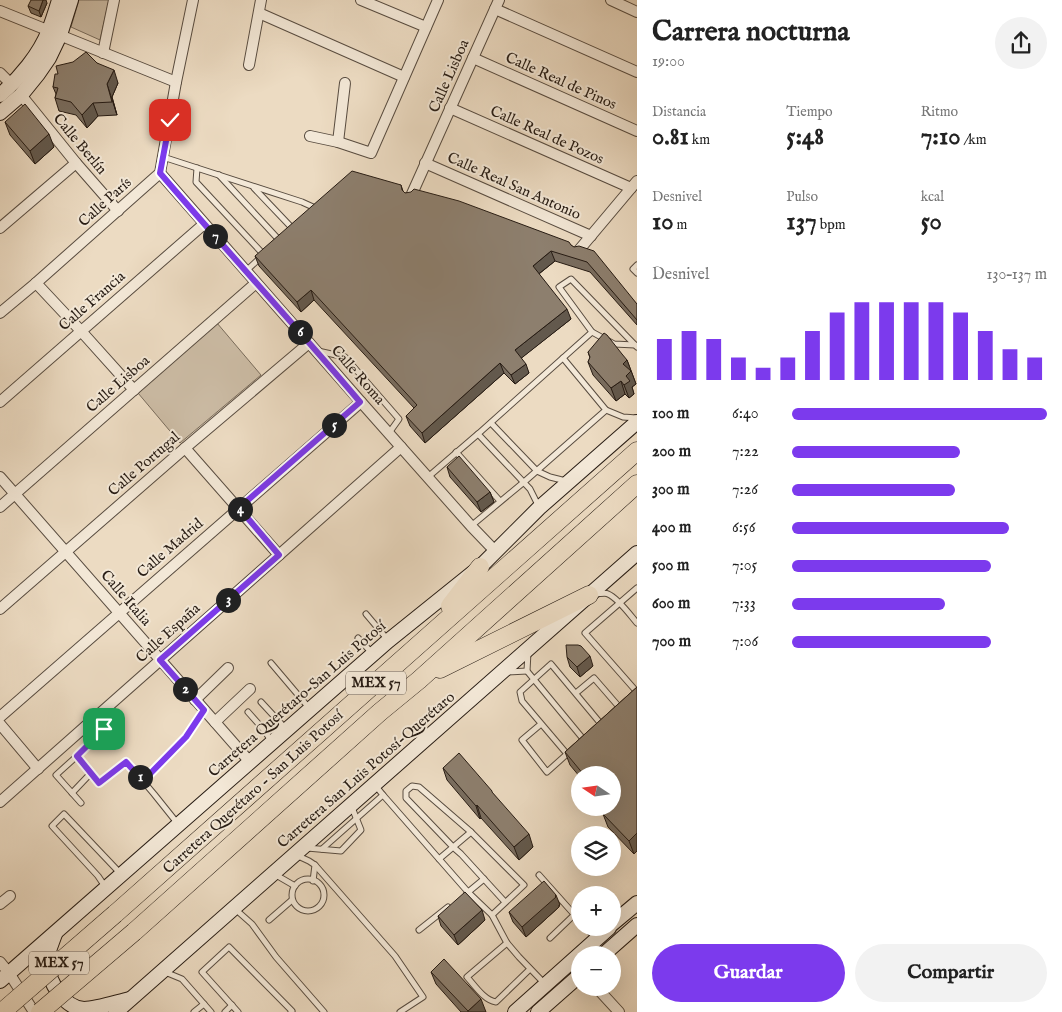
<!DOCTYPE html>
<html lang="es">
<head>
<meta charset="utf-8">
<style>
  :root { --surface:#fff; --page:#f2f2f2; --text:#222; --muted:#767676; --accent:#7c3aed }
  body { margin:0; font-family:"IM FELL English",serif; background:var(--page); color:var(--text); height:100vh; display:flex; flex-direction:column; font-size:19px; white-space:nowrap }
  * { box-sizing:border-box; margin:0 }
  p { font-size:16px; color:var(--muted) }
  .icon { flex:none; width:28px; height:28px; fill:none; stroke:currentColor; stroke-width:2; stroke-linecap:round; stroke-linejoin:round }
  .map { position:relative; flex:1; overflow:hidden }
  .panel { display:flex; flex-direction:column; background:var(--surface); width:425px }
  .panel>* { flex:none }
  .needle { width:32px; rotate:283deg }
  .controls { position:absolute; left:571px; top:766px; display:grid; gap:10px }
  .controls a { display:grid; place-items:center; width:50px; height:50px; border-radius:50%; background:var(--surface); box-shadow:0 5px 20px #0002; font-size:25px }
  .pin { position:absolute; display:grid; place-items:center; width:42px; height:42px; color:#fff; margin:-21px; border-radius:10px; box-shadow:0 2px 8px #0006 }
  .km { position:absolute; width:25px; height:25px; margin:-12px; border-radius:50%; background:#222; color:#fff; font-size:14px; line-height:25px; text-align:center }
  .round { display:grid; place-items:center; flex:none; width:52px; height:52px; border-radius:26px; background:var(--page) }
  .headline { display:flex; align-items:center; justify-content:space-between; height:85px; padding:0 15px }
  h1 { font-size:28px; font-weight:700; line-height:38px }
  .figures { display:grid; grid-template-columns:repeat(3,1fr); gap:8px; height:85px; padding:5px 15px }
  .figures div { display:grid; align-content:center }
  .figures b { font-size:25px; font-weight:700 }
  .figures small { font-size:14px; font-weight:400 }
  .figures p { font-size:14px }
  .chart { height:140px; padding:10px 15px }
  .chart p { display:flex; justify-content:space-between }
  .chart svg { width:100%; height:90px; margin-top:5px; stroke:var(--accent); stroke-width:6 }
  .button { display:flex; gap:10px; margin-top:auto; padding:10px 15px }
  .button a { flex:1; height:58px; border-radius:30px; background:var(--accent); color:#fff; font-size:20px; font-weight:700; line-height:58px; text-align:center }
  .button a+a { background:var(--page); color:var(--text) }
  ul { padding:0 15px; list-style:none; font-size:16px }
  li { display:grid; grid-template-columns:80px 60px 1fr; align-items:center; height:38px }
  li i { height:12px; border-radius:6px; background:var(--accent) }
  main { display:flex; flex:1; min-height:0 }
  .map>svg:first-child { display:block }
  .green { fill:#cbbba4; stroke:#796c5c }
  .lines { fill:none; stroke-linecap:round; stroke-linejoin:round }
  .lane-casing { stroke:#584c40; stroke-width:7 }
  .street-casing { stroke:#584c40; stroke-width:12 }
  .secondary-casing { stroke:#271c14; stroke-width:16 }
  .highway-casing { stroke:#271c14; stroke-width:19 }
  .lane { stroke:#f3e8d7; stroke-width:5 }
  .street { stroke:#f3e8d7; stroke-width:10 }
  .secondary { stroke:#f3e8d7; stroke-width:14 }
  .highway { stroke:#ecdbc2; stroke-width:18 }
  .highway-bridge-casing { stroke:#271c14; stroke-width:19; stroke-linecap:butt }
  .highway-bridge { stroke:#ecdbc2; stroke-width:18 }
  .wall { fill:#796d5f; stroke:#271c14 }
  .shaded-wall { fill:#63594d; stroke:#271c14 }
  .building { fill:#8d7f6e; stroke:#271c14 }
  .route-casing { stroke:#fff; stroke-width:10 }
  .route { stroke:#7c3aed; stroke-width:6 }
  .labels { text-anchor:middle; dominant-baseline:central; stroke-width:4; stroke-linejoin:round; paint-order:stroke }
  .shield { fill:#f3e8d7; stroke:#64594e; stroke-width:1 }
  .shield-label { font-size:14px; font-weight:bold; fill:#271c14 }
  .street-label { font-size:15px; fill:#271c14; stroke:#f3e8d7 }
</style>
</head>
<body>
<main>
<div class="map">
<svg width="637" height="1012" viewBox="0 0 637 1012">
  <rect width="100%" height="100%" fill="#ecdbc2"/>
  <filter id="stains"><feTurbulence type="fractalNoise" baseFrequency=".004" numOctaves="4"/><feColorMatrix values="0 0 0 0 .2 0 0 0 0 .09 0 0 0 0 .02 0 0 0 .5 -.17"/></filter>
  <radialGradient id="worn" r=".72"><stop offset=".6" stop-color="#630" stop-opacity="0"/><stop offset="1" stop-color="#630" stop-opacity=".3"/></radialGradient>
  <g class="green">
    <path d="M 79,0 L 109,0 L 100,40 L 71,27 Z"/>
    <path d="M 217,323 L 261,375 L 180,443 L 138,393 Z"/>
  </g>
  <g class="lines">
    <defs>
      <g id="lane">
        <path d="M 163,157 L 302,202 L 313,207 L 315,210"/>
        <path d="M 197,168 L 196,182 L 264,255"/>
        <path d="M 219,175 L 280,241"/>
        <path d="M 254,188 L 293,229"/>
        <path d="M 637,265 L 633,269 L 637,273"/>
        <path d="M 246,271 L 261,257"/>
        <path d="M 592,332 L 614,344 L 635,345"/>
        <path d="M 318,351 L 345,357 L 399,419 L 389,433"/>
        <path d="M 606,410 L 623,417 L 637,418"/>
        <path d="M 491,423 L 537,471 L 550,477 L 566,481"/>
        <path d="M 456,452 L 500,501"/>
        <path d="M 428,477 L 478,434"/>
        <path d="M 539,507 L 530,489 L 478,434 L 592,332 L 559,287 L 571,279 L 637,347"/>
        <path d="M 471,526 L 524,482 L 606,410 L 563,358"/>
        <path d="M 637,588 L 585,633 L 637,692"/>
        <path d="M 596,594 C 600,594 605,592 608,594 C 618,598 630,615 637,623"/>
        <path d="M 366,614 L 388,640"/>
        <path d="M 358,638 L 372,653"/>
        <path d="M 528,652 L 527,671 L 584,740 L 586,738"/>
        <path d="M 271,663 L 310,709"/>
        <path d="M 508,672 L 527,671"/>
        <path d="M 576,693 L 594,678 L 620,708"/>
        <path d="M 261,702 L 286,729"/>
        <path d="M 248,712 L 264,730 L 272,742"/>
        <path d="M 541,724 L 522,740 L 547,772 L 567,754 L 522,701 L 520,692 L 551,664 L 601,724"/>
        <path d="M 104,729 L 77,756 L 99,783 L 126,761 L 154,794 L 178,824"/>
        <path d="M 77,756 L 56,775 L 81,803"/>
        <path d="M 143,781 L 186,737 L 204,710"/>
        <path d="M 72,793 L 91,773"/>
        <path d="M 383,795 L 468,892 L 492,915 L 507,943 L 519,957 L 545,984"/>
        <path d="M 471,832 L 524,885 L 492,915"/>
        <path d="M 307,848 L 341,851 L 361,830 L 351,805"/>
        <path d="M 322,849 L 383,795 L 375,785"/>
        <path d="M 296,855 L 309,861 L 315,865 L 313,881"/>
        <path d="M 439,859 L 471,832 L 419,787 L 412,786 L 406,791 L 406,798 L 453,847 L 461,854 L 505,902"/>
        <path d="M 315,865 L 395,956 L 423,997 L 400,1012"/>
        <path d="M 276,875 L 295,886"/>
        <path d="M 539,875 L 580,921"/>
        <circle cx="308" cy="895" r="16"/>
        <path d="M 106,888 L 98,876 L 52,826 L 64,814 L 120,873"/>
        <path d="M 467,893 L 484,879"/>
        <path d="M 234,908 L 252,924 L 276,957 L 324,1012"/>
        <path d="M 269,920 L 292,900"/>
        <path d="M 586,928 L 596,938"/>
        <path d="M 419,930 L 448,907"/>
        <path d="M 550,938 L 574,915"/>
        <path d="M 507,943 L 467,977 C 475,986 484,1000 496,1002 L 530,969"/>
        <path d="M 165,972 L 182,979 L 211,1012"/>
        <path d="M 194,1012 L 204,1004"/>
        <path d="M 225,1012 L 232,1005"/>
        <path d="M 238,1012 L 202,972 L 229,947 L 292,1011 L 291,1012"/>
      </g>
      <g id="street">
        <path d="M 361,0 L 426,27"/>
        <path d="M 611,0 L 637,12"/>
        <path d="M 495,9 L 637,72"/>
        <path d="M 0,11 L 176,82"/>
        <path d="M 259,13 L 404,77"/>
        <path d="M 103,53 L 114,0"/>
        <path d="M 473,58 L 637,131"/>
        <path d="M 249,65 L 261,0"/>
        <path d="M 0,73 L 12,85"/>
        <path d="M 21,95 L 76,163 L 118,211"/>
        <path d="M 450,108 L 631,188"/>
        <path d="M 310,136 L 338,142 L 371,153 L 438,0"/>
        <path d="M 338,142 L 345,83"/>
        <path d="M 425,163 L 591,236"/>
        <path d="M 160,173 L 361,402 L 471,526 L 495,551"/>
        <path d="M 411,196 L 499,0"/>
        <path d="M 0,228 L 76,163"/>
        <path d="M 579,250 L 637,181"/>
        <path d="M 36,283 L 81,331 L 134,390"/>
        <path d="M 0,313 L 36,283 L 160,173 L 176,82 L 193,0"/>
        <path d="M 0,402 L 204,224"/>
        <path d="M 185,448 L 279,555"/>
        <path d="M 0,477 L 250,762"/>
        <path d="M 0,507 L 256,283"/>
        <path d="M 0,609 L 185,448 L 309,343"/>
        <path d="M 195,700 L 228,668"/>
        <path d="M 0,717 L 361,402"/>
        <path d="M 215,722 L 250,689"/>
        <path d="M 0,724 L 38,769"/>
        <path d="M 0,802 L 401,447"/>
        <path d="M 0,904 L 10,896"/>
        <path d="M 0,962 L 9,973 L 34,1012"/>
        <path d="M 597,988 L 619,1012"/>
      </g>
      <g id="secondary">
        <path d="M 0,95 C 19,79 40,54 49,30 C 53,20 56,10 59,0"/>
        <path d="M 0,113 L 21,95 L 38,74 L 49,58 L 60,35 L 71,0"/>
        <path d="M 612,924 L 637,903"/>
        <path d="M 55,934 C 52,943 46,955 47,964 C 49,982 64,1008 84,1009 C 96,1009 117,1002 130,999"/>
        <path d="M 603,955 L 637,925"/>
        <path d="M 0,981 L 388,641 L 480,567 L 539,508 L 637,422"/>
        <path d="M 116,1012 L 637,553"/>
        <path d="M 515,1012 L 609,928"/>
        <path d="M 538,1012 L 580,975"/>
      </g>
      <g id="highway">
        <path d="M 450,606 L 480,567"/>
        <path d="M 440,669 L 589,595"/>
        <path d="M 115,914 L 637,451"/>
        <path d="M 134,932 L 380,712 L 419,680 L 637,484"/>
      </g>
    </defs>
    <use href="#lane" class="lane-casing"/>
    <use href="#street" class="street-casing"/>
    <use href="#secondary" class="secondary-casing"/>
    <use href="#highway" class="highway-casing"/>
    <use href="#lane" class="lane"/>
    <use href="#street" class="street"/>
    <use href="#secondary" class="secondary"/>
    <use href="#highway" class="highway"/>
    <defs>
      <g id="highway-bridge">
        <path d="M 2,1012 L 115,914"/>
        <path d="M 40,1012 L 134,932"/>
      </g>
    </defs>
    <use href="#highway-bridge" class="highway-bridge-casing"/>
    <use href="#highway-bridge" class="highway-bridge"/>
  </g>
  <g class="wall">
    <path d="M 47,3 L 41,17 L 31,13 L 28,6 Z"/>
    <path d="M 97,63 L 118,83 L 112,97 L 117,115 L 98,116 L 87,128 L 76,115 L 59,111 L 55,98 L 56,94 L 53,87 L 58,74 Z"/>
    <path d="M 5,122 L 54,147 L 35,164 L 10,135 Z"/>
    <path d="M 401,185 L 403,191 L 405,193 L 571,245 L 637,304 L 637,325 L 590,272 L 555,261 L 539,274 L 571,319 L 521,358 L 529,373 L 515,384 L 504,373 L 425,443 L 410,426 L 406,416 L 414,408 L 314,300 L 301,312 L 259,266 L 255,256 Z"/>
    <path d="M 588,352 L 627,360 L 636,384 L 632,387 L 634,394 L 629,398 L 625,394 L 616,401 L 593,375 L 588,362 L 590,358 Z"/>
    <path d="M 447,467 L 490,492 L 494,502 L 481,512 L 450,477 Z"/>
    <path d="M 567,657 L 593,666 L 580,677 L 570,667 Z"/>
    <path d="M 637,687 L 637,851 L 634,854 L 608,827 L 603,814 L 607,810 L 605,808 L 612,808 L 612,775 L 580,775 L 580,777 L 570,765 L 565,752 Z"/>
    <path d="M 443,768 L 494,795 L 533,847 L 519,860 L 481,818 L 480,819 L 447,780 Z"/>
    <path d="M 559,905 L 559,907 L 526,937 L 513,922 L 509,912 L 560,905 Z"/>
    <path d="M 438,916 L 485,920 L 458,945 L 441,926 Z"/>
    <path d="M 431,972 L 486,1012 L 461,1012 L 436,984 Z"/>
  </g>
  <g class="shaded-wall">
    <path d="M 43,0 L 46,0 L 47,3 L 41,17 L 39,11 Z"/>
    <path d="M 114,70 L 118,83 L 112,97 L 117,115 L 107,84 Z"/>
    <path d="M 93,103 L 98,116 L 87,128 L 82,115 Z"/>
    <path d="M 49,134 L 54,147 L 35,164 L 30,151 Z"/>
    <path d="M 551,251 L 555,261 L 536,276 L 533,266 Z"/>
    <path d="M 311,290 L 314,300 L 301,312 L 297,302 Z"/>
    <path d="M 567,309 L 571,319 L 519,360 L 515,350 Z"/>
    <path d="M 627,360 L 636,384 L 632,387 L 634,394 L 629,398 L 624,385 L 626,376 L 623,364 Z"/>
    <path d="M 500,363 L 504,373 L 425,443 L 422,433 Z"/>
    <path d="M 526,364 L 529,373 L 515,384 L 511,375 Z"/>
    <path d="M 621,381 L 625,394 L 616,401 L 611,388 Z"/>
    <path d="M 490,492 L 494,502 L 481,512 L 477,502 Z"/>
    <path d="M 590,656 L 593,666 L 580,677 L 577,667 Z"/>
    <path d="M 477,805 L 481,818 L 480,819 L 476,806 Z"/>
    <path d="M 637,833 L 637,851 L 634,854 L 629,841 Z"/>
    <path d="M 529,834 L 533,847 L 519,860 L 514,847 Z"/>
    <path d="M 556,895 L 560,905 L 559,905 L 559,907 L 526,937 L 522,927 Z"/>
    <path d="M 482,910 L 485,920 L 458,945 L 454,935 Z"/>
    <path d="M 481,999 L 486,1012 L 468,1012 L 468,1011 Z"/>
  </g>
  <g class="building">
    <path d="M 31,0 L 43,0 L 39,11 L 28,6 Z"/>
    <path d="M 86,52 L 97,63 L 114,70 L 107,84 L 112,102 L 93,103 L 82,115 L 71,102 L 55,98 L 58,88 L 53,87 L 55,74 L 58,74 L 56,66 L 73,62 Z"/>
    <path d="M 25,104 L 49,134 L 30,151 L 5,122 Z"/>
    <path d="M 352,171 L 401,185 L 402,190 L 405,193 L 411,192 L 414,189 L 459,201 L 569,242 L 571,245 L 574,247 L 579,246 L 594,251 L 637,304 L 637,320 L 587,262 L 551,251 L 533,266 L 567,309 L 515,350 L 526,364 L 511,375 L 500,363 L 422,433 L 406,416 L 417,405 L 311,290 L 297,302 L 255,256 Z"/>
    <path d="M 604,333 L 607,335 L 622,354 L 627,360 L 623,364 L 631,371 L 626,376 L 630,381 L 624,385 L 621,381 L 611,388 L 588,362 L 590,357 L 588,352 Z"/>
    <path d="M 459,456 L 490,492 L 477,502 L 447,467 Z"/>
    <path d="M 566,645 L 578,645 L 581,646 L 590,656 L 577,667 L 567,657 Z"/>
    <path d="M 637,687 L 637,833 L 629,841 L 603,814 L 609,808 L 612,808 L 612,775 L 584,775 L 565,752 Z"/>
    <path d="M 459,753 L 492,791 L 492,792 L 529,834 L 514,847 L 477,805 L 476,806 L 443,768 Z"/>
    <path d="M 544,881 L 556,895 L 555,896 L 556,897 L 522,927 L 509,912 Z"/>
    <path d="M 465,892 L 482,910 L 454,935 L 438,916 Z"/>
    <path d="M 444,959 L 481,999 L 468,1011 L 431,972 Z"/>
  </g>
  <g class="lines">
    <defs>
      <path id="route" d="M 104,729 L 77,756 L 99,783 L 126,762 L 143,781 L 186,737 L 204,710 L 160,660 L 279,555 L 239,508 L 360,402 C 295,325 226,250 160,173 L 170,120"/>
    </defs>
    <use href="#route" class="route-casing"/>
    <use href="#route" class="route"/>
  </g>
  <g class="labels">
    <g class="shield">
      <rect x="346" y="671.5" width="60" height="23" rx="4"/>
      <rect x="29" y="951.5" width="60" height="23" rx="4"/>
    </g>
    <g class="shield-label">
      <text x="376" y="683">MEX 57</text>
      <text x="59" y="963">MEX 57</text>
    </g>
    <g class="street-label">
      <text transform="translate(449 76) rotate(-66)">Calle Lisboa</text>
      <text transform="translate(561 81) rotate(24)">Calle Real de Pinos</text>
      <text transform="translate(547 135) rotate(24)">Calle Real de Pozos</text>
      <text transform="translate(80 144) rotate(50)">Calle Berlín</text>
      <text transform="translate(514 186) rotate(24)">Calle Real San Antonio</text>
      <text transform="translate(105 202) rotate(-42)">Calle París</text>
      <text transform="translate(92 301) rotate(-41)">Calle Francia</text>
      <text transform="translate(358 375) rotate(49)">Calle Roma</text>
      <text transform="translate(118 384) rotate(-41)">Calle Lisboa</text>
      <text transform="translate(144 464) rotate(-41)">Calle Portugal</text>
      <text transform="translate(170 548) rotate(-41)">Calle Madrid</text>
      <text transform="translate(126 598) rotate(49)">Calle Italia</text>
      <text transform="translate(168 633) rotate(-42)">Calle España</text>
      <text transform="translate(297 699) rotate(-41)">Carretera Querétaro-San Luis Potosí</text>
      <text transform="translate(366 770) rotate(-41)">Carretera San Luis Potosí-Querétaro</text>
      <text transform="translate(253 792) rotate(-42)">Carretera Querétaro - San Luis Potosí</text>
    </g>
  </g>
  <rect width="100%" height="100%" filter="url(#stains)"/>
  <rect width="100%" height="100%" fill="url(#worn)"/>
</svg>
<div class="controls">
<a><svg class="needle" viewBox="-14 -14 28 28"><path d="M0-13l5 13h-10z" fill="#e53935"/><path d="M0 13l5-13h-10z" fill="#767676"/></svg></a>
<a><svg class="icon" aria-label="layers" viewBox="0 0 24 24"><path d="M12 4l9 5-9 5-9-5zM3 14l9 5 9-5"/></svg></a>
<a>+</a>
<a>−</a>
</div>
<div class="pin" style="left:104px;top:729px;background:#1e9e55"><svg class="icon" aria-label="arrive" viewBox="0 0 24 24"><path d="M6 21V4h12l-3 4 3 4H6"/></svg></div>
<div class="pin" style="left:170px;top:120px;background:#d93025"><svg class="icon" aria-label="check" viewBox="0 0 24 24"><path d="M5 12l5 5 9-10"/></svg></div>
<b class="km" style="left:140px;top:777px">1</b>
<b class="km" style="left:185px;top:689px">2</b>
<b class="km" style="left:228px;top:600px">3</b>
<b class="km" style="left:240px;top:509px">4</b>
<b class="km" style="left:334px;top:425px">5</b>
<b class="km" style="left:300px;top:332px">6</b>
<b class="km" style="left:215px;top:236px">7</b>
</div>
<section class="panel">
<div class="headline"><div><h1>Carrera nocturna</h1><p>19:00</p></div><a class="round"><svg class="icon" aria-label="share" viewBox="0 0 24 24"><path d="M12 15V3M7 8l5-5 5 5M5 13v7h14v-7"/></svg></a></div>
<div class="figures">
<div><p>Distancia</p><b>0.81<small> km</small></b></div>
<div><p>Tiempo</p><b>5:48</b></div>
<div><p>Ritmo</p><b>7:10<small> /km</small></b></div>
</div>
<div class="figures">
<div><p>Desnivel</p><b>10<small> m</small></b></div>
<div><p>Pulso</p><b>137<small> bpm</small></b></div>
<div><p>kcal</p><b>50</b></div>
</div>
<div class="chart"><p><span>Desnivel</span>130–137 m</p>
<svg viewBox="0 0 160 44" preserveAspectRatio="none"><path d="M5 44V24M15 44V20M25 44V24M35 44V33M45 44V38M55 44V33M65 44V20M75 44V11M85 44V6M95 44V6M105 44V6M115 44V6M125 44V11M135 44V20M145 44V29M155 44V33"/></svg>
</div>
<ul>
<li><b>100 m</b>6:40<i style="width:100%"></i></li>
<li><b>200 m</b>7:22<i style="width:66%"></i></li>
<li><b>300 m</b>7:26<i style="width:64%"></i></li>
<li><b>400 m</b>6:56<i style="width:85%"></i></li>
<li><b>500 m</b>7:05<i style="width:78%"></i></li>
<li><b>600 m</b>7:33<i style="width:60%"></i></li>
<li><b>700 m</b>7:06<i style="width:78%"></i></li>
</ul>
<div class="button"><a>Guardar</a><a>Compartir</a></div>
</section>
</main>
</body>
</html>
